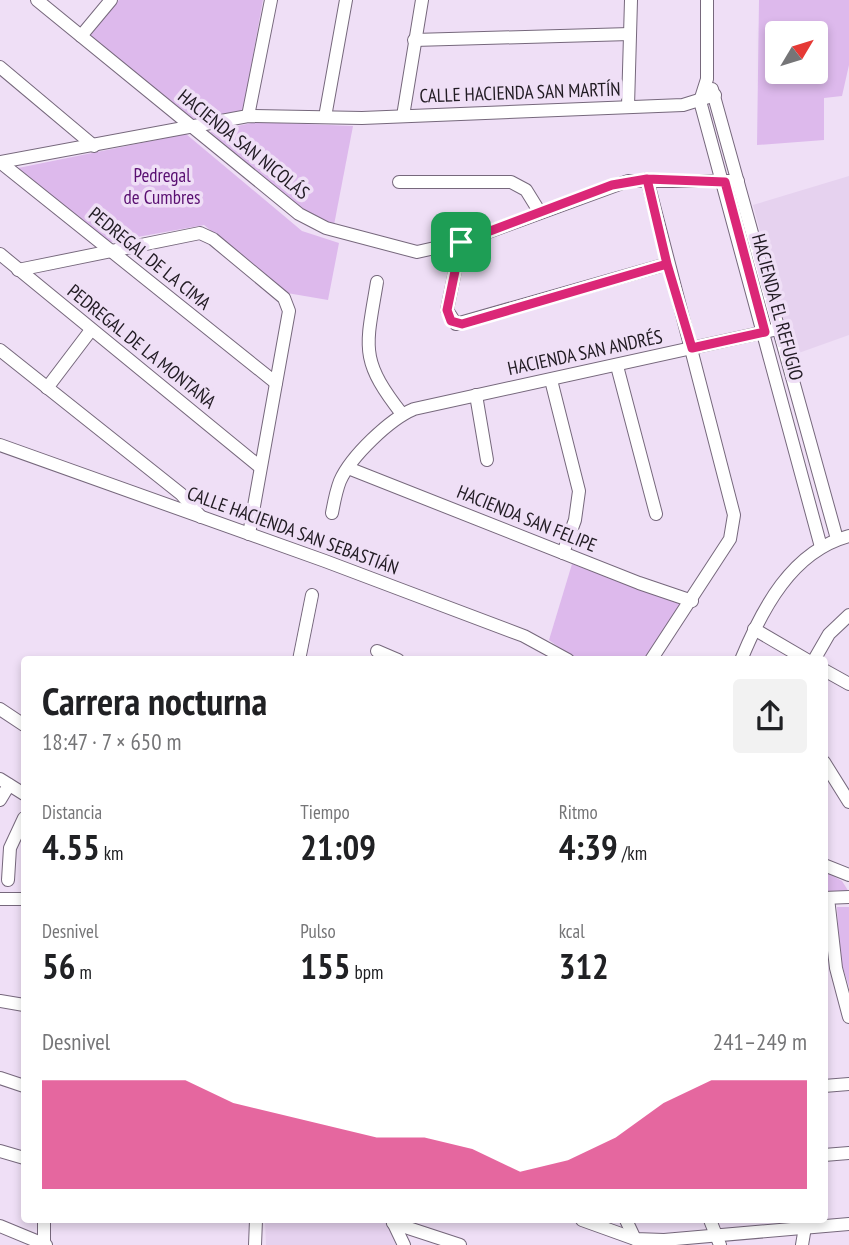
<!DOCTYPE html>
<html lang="es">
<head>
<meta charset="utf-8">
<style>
  :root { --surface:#fff; --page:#f2f2f2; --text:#202124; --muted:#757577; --accent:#db2777 }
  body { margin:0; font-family:"PT Sans Narrow",sans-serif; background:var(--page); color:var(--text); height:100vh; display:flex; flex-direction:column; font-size:26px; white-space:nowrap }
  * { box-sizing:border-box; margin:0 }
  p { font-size:23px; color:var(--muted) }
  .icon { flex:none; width:38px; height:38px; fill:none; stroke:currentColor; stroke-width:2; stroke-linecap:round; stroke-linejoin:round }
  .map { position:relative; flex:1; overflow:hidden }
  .drawer { position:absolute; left:21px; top:656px; width:807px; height:567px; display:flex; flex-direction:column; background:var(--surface); border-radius:7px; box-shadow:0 4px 10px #0003 }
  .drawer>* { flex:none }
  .needle { width:46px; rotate:52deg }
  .fabs { position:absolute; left:765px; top:21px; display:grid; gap:14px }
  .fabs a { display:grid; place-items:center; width:63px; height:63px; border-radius:7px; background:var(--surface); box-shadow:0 4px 10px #0003; font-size:35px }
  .pin { position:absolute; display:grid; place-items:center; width:60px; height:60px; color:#fff; margin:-30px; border-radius:14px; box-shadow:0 4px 10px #0006 }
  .round { display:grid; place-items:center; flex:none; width:74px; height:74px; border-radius:7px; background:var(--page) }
  .head { display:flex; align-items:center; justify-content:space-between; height:119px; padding:0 21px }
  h1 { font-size:38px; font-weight:700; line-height:52px }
  .stats { display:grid; grid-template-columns:repeat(3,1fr); gap:10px; height:119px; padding:7px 21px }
  .stats div { display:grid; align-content:center }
  .stats b { font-size:35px; font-weight:700 }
  .stats small { font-size:19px; font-weight:400 }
  .stats p { font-size:19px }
  .chart { height:196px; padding:14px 21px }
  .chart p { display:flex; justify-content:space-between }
  .chart svg { width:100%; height:126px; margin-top:7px; fill:var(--accent); opacity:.7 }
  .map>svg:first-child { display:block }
  .built { fill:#e6d2ef }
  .green { fill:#ddb9ec; fill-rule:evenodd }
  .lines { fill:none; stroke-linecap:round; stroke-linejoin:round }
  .minor-casing { stroke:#76687c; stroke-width:14 }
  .minor { stroke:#fff; stroke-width:12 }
  .route-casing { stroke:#fff; stroke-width:14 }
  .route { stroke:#db2777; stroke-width:9 }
  .labels { text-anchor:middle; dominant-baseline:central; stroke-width:7; stroke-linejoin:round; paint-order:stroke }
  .street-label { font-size:19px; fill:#211b23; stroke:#efdff6 }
  .park-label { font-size:19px; fill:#590f71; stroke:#efdff6 }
</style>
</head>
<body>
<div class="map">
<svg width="849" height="1245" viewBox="0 0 849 1245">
  <rect width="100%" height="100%" fill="#efdff6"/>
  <g class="built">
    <path d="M 849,176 L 849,335 L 793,355 L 753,205 Z"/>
    <path d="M 265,1220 L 387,1220 L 396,1245 L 266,1245 Z"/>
  </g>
  <g class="green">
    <path d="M 119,0 L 263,0 L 243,111 L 195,120 L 90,36 Z"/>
    <path d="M 759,0 L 849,0 L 849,65 L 842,96 L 824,98 L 824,140 L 757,145 ZM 777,33 L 816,33 L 816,72 L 777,72 Z"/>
    <path d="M 256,122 L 353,126 L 334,225 L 310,215 L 210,132 Z"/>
    <path d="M 186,134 L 302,231 L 339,243 L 328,300 L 287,293 L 204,225 L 110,242 L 18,168 Z"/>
    <path d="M 572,564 L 680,604 L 645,660 L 576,660 L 549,640 Z"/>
    <path d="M 824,871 L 842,881 L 849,892 L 824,891 Z"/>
    <path d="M 837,907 L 849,907 L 849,987 L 839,955 Z"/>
  </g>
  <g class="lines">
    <defs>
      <g id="minor">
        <path d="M 37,0 L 299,214 L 326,228 L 417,252 L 461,242 L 628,181 L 738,181"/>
        <path d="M 707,0 L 707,79 L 700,101 L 821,547"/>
        <path d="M 81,36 L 111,0"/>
        <path d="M 414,40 L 630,34"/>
        <path d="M 0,67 L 94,146"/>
        <path d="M 712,89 L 837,539"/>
        <path d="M 628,106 L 631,0"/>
        <path d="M 248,116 L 271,0"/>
        <path d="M 403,116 L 422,0"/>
        <path d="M 325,117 L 346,0"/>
        <path d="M 0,162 L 248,116 L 362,118 L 683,105 L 715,95"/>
        <path d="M 0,162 L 276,383"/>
        <path d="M 647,179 L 734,515 L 730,539 L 651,660"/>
        <path d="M 399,182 L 511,182 L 526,190 L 539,211"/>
        <path d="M 461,242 L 447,310 L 456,324 L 667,264"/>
        <path d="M 0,254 L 260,467"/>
        <path d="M 18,270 L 200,233 L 213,239 L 284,298 L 289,311 L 249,534"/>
        <path d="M 377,282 C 366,348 359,359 402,414"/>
        <path d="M 0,350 L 181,494 L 201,517"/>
        <path d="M 617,366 L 656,514"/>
        <path d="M 551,380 L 579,491 L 575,520 L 563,553"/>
        <path d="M 47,388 L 91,330"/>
        <path d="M 476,395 L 487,460"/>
        <path d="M 0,445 L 325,561 L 524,636 L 568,660"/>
        <path d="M 348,468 L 639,583 L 692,601"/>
        <path d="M 332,513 C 334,502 336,491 340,481 C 351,456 390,419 414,409 L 778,329"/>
        <path d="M 754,629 L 807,660"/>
        <path d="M 377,651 L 398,660"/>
        <path d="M 299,660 L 312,595"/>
        <path d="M 741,660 C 762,609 792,551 849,536"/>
        <path d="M 814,660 L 829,634 L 849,615"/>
        <path d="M 824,670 L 849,684"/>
        <path d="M 0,709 L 24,725"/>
        <path d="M 824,762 L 849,802"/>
        <path d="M 0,779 L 24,794"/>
        <path d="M 0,800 L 9,785"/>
        <path d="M 824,865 L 849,875"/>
        <path d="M 8,880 L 10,848 L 24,818"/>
        <path d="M 824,898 L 849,897"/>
        <path d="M 828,898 L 836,968 L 849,1017"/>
        <path d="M 0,899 L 24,899"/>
        <path d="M 0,1001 L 24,1005"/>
        <path d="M 0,1078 L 24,1086"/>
        <path d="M 824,1086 L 849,1084"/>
        <path d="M 0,1151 L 24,1158"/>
        <path d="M 824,1155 L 849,1153"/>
        <path d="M 44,1220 L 44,1245"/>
        <path d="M 392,1220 L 404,1245"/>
        <path d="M 582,1220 L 635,1239 L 664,1240 L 849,1224"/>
        <path d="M 626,1220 L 635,1239"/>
        <path d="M 710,1220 L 720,1245"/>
        <path d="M 393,1223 L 460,1245"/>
        <path d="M 0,1226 L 46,1245"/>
        <path d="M 255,1245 L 256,1220"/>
        <path d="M 802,1245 L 805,1227"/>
      </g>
    </defs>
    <use href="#minor" class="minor-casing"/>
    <use href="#minor" class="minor"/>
  </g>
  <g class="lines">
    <defs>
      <path id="route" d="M 461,242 L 612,185 L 647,179 L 667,264 L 692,348 L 765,332 L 725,182 L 647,179 L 667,264 L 462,324 L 451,321 L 447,310 L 461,242"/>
    </defs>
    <use href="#route" class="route-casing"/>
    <use href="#route" class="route"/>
  </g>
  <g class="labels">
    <g class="street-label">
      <text transform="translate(520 92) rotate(-2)">CALLE HACIENDA SAN MARTÍN</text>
      <text transform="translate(244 144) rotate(39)">HACIENDA SAN NICOLÁS</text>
      <text transform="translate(150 258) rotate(39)">PEDREGAL DE LA CIMA</text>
      <text transform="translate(778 307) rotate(75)">HACIENDA EL REFUGIO</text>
      <text transform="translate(142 346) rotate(39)">PEDREGAL DE LA MONTAÑA</text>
      <text transform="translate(585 352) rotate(-12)">HACIENDA SAN ANDRÉS</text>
      <text transform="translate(527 518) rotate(22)">HACIENDA SAN FELIPE</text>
      <text transform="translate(293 530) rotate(20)">CALLE HACIENDA SAN SEBASTIÁN</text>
    </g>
    <g class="park-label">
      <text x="162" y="175">Pedregal<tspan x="162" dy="22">de Cumbres</tspan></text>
    </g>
  </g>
</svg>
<div class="fabs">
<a><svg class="needle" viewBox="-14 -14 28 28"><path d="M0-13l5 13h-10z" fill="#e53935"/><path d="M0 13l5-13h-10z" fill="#757577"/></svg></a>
</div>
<div class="pin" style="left:461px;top:242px;background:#1e9e55"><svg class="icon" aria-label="arrive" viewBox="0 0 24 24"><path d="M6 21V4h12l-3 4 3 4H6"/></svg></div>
<section class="drawer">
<div class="head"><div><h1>Carrera nocturna</h1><p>18:47 · 7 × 650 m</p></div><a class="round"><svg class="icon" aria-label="share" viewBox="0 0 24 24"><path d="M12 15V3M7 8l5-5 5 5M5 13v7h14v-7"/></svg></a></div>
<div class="stats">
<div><p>Distancia</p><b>4.55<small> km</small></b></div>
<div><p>Tiempo</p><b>21:09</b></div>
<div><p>Ritmo</p><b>4:39<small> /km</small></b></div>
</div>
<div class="stats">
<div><p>Desnivel</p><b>56<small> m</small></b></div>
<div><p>Pulso</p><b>155<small> bpm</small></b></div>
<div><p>kcal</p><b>312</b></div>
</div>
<div class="chart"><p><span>Desnivel</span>241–249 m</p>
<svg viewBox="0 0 160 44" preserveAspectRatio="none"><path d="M0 44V6L10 6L20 6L30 6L40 14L50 18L60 22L70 26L80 26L90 30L100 38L110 34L120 26L130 14L140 6L150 6L160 6V44z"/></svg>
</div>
</section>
</div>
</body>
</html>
